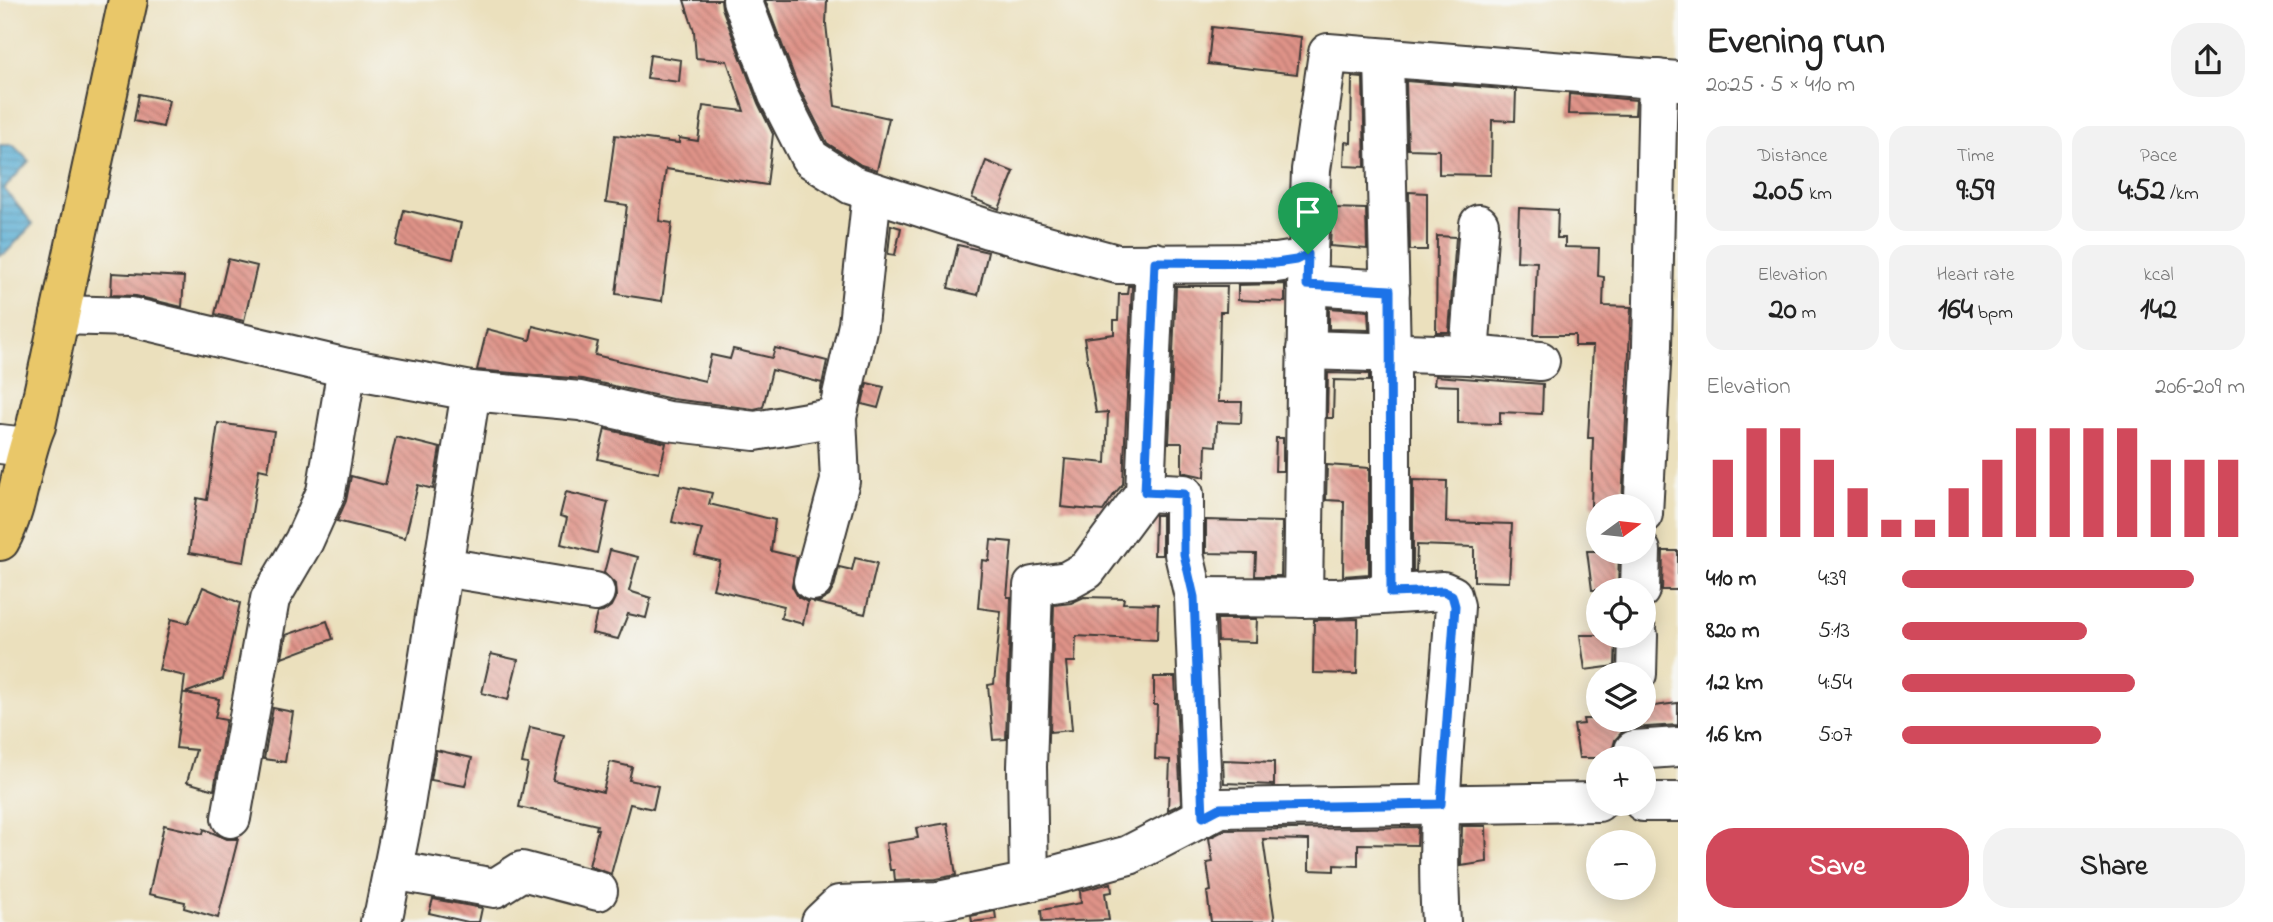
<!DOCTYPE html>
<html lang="en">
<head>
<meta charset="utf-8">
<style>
  :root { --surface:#fff; --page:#f2f2f2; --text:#222; --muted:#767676; --accent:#d1495b }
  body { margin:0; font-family:"Indie Flower",sans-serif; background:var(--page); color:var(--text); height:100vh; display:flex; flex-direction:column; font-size:26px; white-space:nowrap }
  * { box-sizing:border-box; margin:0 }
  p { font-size:23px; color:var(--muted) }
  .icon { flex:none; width:38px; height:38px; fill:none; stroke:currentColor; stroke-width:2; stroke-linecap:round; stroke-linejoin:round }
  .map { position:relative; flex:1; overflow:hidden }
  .panel { display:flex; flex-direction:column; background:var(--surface); width:595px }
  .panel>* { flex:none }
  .needle { width:46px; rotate:75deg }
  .tools { position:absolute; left:1586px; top:494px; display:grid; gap:14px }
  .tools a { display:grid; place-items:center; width:70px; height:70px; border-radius:50%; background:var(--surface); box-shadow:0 4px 18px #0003; font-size:35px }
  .pin { position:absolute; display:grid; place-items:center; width:60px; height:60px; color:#fff; margin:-72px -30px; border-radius:50% 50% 50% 0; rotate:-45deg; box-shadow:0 0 7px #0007 }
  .pin .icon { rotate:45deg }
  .round { display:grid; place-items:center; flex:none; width:74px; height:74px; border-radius:28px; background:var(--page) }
  .overview { display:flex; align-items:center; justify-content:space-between; height:119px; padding:0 28px }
  h1 { font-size:38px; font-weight:700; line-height:52px }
  .metrics { display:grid; grid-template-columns:repeat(3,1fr); gap:10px; height:119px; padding:7px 28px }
  .metrics div { display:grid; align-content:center; border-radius:18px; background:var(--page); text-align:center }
  .metrics b { font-size:30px; font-weight:700 }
  .metrics small { font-size:19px; font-weight:400 }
  .metrics p { font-size:19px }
  .chart { height:196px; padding:14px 28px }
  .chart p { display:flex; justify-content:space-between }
  .chart svg { width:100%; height:126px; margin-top:7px; stroke:var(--accent); stroke-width:6 }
  .cta { display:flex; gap:14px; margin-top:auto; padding:14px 28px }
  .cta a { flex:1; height:80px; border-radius:28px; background:var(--accent); color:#fff; font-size:28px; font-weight:700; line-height:80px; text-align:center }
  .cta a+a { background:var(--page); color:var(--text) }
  ul { padding:0 28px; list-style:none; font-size:23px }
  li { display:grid; grid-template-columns:112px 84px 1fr; align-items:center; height:52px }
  li i { height:18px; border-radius:9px; background:var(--accent) }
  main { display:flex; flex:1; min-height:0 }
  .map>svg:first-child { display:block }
  .water { fill:url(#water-rules); stroke:#386477; stroke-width:2 }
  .building { fill:url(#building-back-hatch) }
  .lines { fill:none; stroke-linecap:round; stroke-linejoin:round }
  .minor-casing { stroke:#3b3934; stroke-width:42 }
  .major-casing { stroke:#3b3934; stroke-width:42 }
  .minor { stroke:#fff; stroke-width:38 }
  .major { stroke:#e9c769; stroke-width:38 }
  .route-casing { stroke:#fff; stroke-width:14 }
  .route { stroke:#1a73e8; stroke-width:9 }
</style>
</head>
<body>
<main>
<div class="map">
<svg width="1678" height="922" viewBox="0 0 1678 922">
  <defs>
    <pattern id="water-rules" width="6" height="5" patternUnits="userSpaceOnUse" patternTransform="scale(1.75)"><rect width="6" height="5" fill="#55abd2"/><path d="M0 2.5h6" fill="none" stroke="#468aaa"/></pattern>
    <pattern id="building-back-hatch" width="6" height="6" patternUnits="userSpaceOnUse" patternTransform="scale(1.75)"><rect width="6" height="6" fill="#df9388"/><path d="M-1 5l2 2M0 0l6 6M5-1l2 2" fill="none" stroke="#b4776e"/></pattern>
  </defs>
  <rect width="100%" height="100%" fill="#f6f6f2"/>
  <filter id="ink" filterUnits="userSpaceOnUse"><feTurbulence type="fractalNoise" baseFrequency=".0143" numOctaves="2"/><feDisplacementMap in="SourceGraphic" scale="14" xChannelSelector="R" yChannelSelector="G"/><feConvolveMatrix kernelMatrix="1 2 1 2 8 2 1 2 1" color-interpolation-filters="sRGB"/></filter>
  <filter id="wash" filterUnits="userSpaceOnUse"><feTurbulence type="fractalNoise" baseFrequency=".00686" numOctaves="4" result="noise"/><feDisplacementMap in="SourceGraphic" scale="28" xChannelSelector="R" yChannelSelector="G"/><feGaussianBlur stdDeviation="1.57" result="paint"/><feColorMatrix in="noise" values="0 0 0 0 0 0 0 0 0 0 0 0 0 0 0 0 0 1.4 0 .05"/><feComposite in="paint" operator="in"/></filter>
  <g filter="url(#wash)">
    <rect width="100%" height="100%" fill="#ebe0bd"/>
    <path class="water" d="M 0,145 L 13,145 L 29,161 L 4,189 L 33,224 L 6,253 L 0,255 Z"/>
    <g id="blocks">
      <g class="building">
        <path d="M 684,0 L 721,0 L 722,8 L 758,103 L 773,134 L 767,185 L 666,169 L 659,221 L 672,223 L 662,301 L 616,294 L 627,205 L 606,202 L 615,135 L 679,143 L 679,138 L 698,141 L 703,106 L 744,111 L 727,61 L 696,58 L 694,31 Z"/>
        <path d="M 765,0 L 827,0 L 826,24 L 835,106 L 889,118 L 877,170 L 861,165 L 827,143 L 798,86 Z"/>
        <path d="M 1212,27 L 1301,37 L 1297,74 L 1208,64 Z"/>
        <path d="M 650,55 L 681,60 L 679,82 L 647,78 Z"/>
        <path d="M 1352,77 L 1363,78 L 1365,167 L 1344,166 L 1345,142 L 1351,143 Z"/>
        <path d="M 1406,81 L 1516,90 L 1515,121 L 1492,120 L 1491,175 L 1439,174 L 1439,150 L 1408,149 Z"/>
        <path d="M 139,94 L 169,100 L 163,127 L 134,121 Z"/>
        <path d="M 1569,94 L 1636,100 L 1635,115 L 1568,114 Z"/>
        <path d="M 986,161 L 1014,172 L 999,209 L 972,198 Z"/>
        <path d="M 1409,192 L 1427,193 L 1427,250 L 1410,250 Z"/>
        <path d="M 1332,208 L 1366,209 L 1367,249 L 1330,246 Z"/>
        <path d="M 1519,208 L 1558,210 L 1557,238 L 1565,238 L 1565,247 L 1599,248 L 1598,276 L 1604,277 L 1603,306 L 1631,307 L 1622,506 L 1591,506 L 1593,438 L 1588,438 L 1593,346 L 1575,346 L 1575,335 L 1534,335 L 1537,262 L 1517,261 Z"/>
        <path d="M 404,210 L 461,223 L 453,259 L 396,246 Z"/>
        <path d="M 891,225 L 901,228 L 895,255 L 888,254 Z"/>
        <path d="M 1437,236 L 1456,237 L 1449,332 L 1436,332 Z"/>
        <path d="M 958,245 L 988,252 L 978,295 L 948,288 Z"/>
        <path d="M 228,259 L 257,266 L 244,321 L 215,314 Z"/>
        <path d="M 112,273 L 184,277 L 182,307 L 136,296 L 111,295 Z"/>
        <path d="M 1285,284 L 1285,302 L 1238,300 L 1238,285 Z"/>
        <path d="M 1128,286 L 1132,286 L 1123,484 L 1115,493 L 1103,511 L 1061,507 L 1065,459 L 1106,463 L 1108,412 L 1096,413 L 1084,338 L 1114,334 L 1114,320 L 1118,320 L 1119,294 L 1127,294 Z"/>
        <path d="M 1176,286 L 1227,286 L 1226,312 L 1220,312 L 1218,402 L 1242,402 L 1241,423 L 1217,422 L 1216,446 L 1206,445 L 1205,477 L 1182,472 L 1182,443 L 1169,443 Z"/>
        <path d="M 1329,308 L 1368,311 L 1369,330 L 1329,329 Z"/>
        <path d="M 533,326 L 598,342 L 595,355 L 705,381 L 711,355 L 730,359 L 733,349 L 772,358 L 775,348 L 827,361 L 820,394 L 822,383 L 772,370 L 763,407 L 754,409 L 672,399 L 582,379 L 477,370 L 487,329 L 530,340 Z"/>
        <path d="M 1328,373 L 1369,374 L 1369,381 L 1334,380 L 1333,418 L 1327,418 Z"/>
        <path d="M 1435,376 L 1543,384 L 1542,414 L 1500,412 L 1500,424 L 1458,423 L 1458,386 L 1434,385 Z"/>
        <path d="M 867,383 L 884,387 L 878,408 L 862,404 Z"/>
        <path d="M 218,423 L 274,431 L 268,471 L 259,469 L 244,562 L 189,553 L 197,498 L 207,500 Z"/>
        <path d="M 605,429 L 666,443 L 659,473 L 598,459 Z"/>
        <path d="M 396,437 L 440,448 L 433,489 L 418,485 L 405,538 L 337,521 L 346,501 L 351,476 L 385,485 Z"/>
        <path d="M 1276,438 L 1283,438 L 1283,471 L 1275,471 Z"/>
        <path d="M 1327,465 L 1369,468 L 1369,574 L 1343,576 L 1344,501 L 1326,500 Z"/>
        <path d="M 1413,480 L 1447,481 L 1446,522 L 1512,524 L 1509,582 L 1474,581 L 1474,547 L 1417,545 L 1416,571 L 1413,571 Z"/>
        <path d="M 680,486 L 712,493 L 709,504 L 775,520 L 771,551 L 797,557 L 792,586 L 798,597 L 808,602 L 803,624 L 781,618 L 784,606 L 713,589 L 720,561 L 695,555 L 702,529 L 672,522 Z"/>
        <path d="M 566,492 L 608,502 L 597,553 L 561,544 L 567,518 L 560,516 Z"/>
        <path d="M 1155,515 L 1162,515 L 1162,555 L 1154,555 Z"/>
        <path d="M 1206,520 L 1282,522 L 1281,576 L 1255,576 L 1256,554 L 1206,553 Z"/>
        <path d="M 991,540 L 1012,542 L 1007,597 L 1011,597 L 1006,739 L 993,740 L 988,685 L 994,684 L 1001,611 L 978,608 L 982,560 L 989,561 Z"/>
        <path d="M 610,550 L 638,557 L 629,591 L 651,598 L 646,618 L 628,614 L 618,639 L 592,633 L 597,613 L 603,612 L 611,606 L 616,596 L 615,584 L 604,573 Z"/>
        <path d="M 1587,551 L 1619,551 L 1618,590 L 1592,590 Z"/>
        <path d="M 1663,551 L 1678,551 L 1678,590 L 1662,590 Z"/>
        <path d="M 855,558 L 877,563 L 865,614 L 813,602 L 819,602 L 829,596 L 834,587 L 839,567 L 852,570 Z"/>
        <path d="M 203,587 L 240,603 L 223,679 L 185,693 L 219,699 L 215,718 L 226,720 L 214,790 L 187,782 L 196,750 L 176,748 L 185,676 L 159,670 L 171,619 L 188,623 Z"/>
        <path d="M 1084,597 L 1124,598 L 1123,603 L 1158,604 L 1157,640 L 1076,636 L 1075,662 L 1066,662 L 1072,730 L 1050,732 L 1054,605 L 1071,603 Z"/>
        <path d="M 1217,619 L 1257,619 L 1256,642 L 1218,641 Z"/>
        <path d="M 1358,619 L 1357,674 L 1313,673 L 1314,620 Z"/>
        <path d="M 327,621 L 333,639 L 282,658 L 286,635 Z"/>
        <path d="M 1580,635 L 1616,635 L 1615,666 L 1585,670 Z"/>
        <path d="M 491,654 L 518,660 L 508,700 L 482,693 Z"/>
        <path d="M 1154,677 L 1175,677 L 1181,804 L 1168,810 L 1170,760 L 1155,759 L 1157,705 L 1154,705 Z"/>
        <path d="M 1678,703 L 1678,725 L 1632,728 L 1622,732 L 1615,740 L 1612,751 L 1614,758 L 1579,758 L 1574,725 L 1584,724 L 1583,719 L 1647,719 L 1646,707 Z"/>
        <path d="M 273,708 L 293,712 L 285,762 L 264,759 Z"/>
        <path d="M 530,727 L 564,735 L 553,780 L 603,792 L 610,762 L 632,767 L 629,780 L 658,786 L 653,809 L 630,804 L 611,874 L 589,866 L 598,829 L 596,829 L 597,825 L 519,807 L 528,764 L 522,763 Z"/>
        <path d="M 436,750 L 472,758 L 465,786 L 431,780 Z"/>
        <path d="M 1223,760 L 1274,762 L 1274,785 L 1224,783 Z"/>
        <path d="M 948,823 L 956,875 L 935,879 L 895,881 L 894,870 L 890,870 L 886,843 L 918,838 L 916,828 Z"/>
        <path d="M 164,825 L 203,834 L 204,829 L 227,839 L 238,839 L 218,918 L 184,908 L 185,902 L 149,894 Z"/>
        <path d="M 1462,826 L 1486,826 L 1487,862 L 1461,866 Z"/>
        <path d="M 1418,827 L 1417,845 L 1358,844 L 1358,866 L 1334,865 L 1334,871 L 1309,870 L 1309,840 L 1263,839 L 1275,922 L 1211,922 L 1207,892 L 1211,891 L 1207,863 L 1213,862 L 1209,838 L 1225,830 Z"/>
        <path d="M 1111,883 L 1112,892 L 1105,893 L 1109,920 L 1042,922 L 1041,910 L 1081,903 L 1080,891 Z"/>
        <path d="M 433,899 L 482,908 L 479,922 L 468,922 L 429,913 Z"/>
        <path d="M 995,911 L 996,919 L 972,922 L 971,916 Z"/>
      </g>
    </g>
  </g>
  <g filter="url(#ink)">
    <use href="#blocks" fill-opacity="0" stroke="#3b3934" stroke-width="2"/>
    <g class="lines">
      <defs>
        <g id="minor">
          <path d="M 742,0 L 778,95 L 810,158 L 852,185 L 988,229 L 1117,264 L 1276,263 L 1296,260 L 1308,254 L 1311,170 L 1328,53 L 1678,81"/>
          <path d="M 1384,58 L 1391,353 L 1391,593"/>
          <path d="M 1307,285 L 1390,290"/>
          <path d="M 60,315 L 131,317 L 347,368 L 471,391 L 403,818 L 384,913 L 380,922"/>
          <path d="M 1306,350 L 1469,355 L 1540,361"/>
          <path d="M 1469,355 L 1479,224"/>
          <path d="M 471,391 L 580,401 L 668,421 L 755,431 L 837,417"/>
          <path d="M 0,444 L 27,447"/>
          <path d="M 1145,492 L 1184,494 L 1184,554 L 1194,597 L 1203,817"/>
          <path d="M 1643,514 L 1652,346 L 1658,79"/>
          <path d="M 443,567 L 595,592"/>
          <path d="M 813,581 L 840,481 L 837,417 L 858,325 L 872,192"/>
          <path d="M 1640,590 L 1641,551"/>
          <path d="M 1194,597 L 1336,598 L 1443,591 L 1452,595 L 1455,606 C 1448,711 1434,817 1441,922"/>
          <path d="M 1303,598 L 1308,254"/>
          <path d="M 1637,674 L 1638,635"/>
          <path d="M 1634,750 L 1678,747"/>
          <path d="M 1643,802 L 1678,802"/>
          <path d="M 231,818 L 270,599 L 304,541 L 326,492 L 347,368"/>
          <path d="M 392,870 L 495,888 L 522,871 L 598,891"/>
          <path d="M 1029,882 L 1129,855 L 1220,808 L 1598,802"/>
          <path d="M 821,922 L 839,905 L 938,901 L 1029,882 L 1027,767 L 1033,586 L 1067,581 L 1087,570 L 1145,492 L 1155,262"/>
        </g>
        <path id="major" d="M 0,541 C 20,506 20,463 36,426 L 128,0"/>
      </defs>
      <use href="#minor" class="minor-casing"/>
      <use href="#major" class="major-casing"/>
      <use href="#minor" class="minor"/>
      <use href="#major" class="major"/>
    </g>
  </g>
  <g class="lines" filter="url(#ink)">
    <defs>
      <path id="route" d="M 1308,254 L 1307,285 L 1390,290 L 1391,593 L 1443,591 L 1452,595 L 1455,606 L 1441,804 L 1220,808 L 1203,817 L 1194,597 L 1184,554 L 1184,494 L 1145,492 L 1155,262 L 1276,263 L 1296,260 Z"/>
    </defs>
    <use href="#route" class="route-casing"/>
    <use href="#route" class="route"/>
  </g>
</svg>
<div class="tools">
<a><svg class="needle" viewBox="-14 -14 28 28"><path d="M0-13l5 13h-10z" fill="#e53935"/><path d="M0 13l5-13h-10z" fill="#767676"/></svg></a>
<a><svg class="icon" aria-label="locate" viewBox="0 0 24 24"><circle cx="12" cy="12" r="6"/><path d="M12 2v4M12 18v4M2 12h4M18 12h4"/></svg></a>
<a><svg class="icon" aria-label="layers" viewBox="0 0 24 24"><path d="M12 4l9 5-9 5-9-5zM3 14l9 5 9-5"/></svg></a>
<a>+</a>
<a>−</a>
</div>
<div class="pin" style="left:1308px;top:254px;background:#1e9e55"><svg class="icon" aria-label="arrive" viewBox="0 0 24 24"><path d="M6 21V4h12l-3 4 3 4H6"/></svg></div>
</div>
<section class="panel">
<div class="overview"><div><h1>Evening run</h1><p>20:25 · 5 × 410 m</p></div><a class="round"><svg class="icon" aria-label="share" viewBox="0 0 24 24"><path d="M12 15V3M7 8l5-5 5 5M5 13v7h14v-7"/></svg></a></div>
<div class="metrics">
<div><p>Distance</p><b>2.05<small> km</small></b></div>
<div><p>Time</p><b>9:59</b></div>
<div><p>Pace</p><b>4:52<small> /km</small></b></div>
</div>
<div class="metrics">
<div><p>Elevation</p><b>20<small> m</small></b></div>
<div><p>Heart rate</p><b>164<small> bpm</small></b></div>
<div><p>kcal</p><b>142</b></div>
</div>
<div class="chart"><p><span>Elevation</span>206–209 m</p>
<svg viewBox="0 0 160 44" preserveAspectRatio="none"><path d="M5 44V17M15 44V6M25 44V6M35 44V17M45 44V27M55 44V38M65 44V38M75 44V27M85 44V17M95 44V6M105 44V6M115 44V6M125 44V6M135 44V17M145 44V17M155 44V17"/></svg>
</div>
<ul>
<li><b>410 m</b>4:39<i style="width:85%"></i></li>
<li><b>820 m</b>5:13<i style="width:54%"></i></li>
<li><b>1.2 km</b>4:54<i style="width:68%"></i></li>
<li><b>1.6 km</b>5:07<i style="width:58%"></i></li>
</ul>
<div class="cta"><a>Save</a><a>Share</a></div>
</section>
</main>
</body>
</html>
